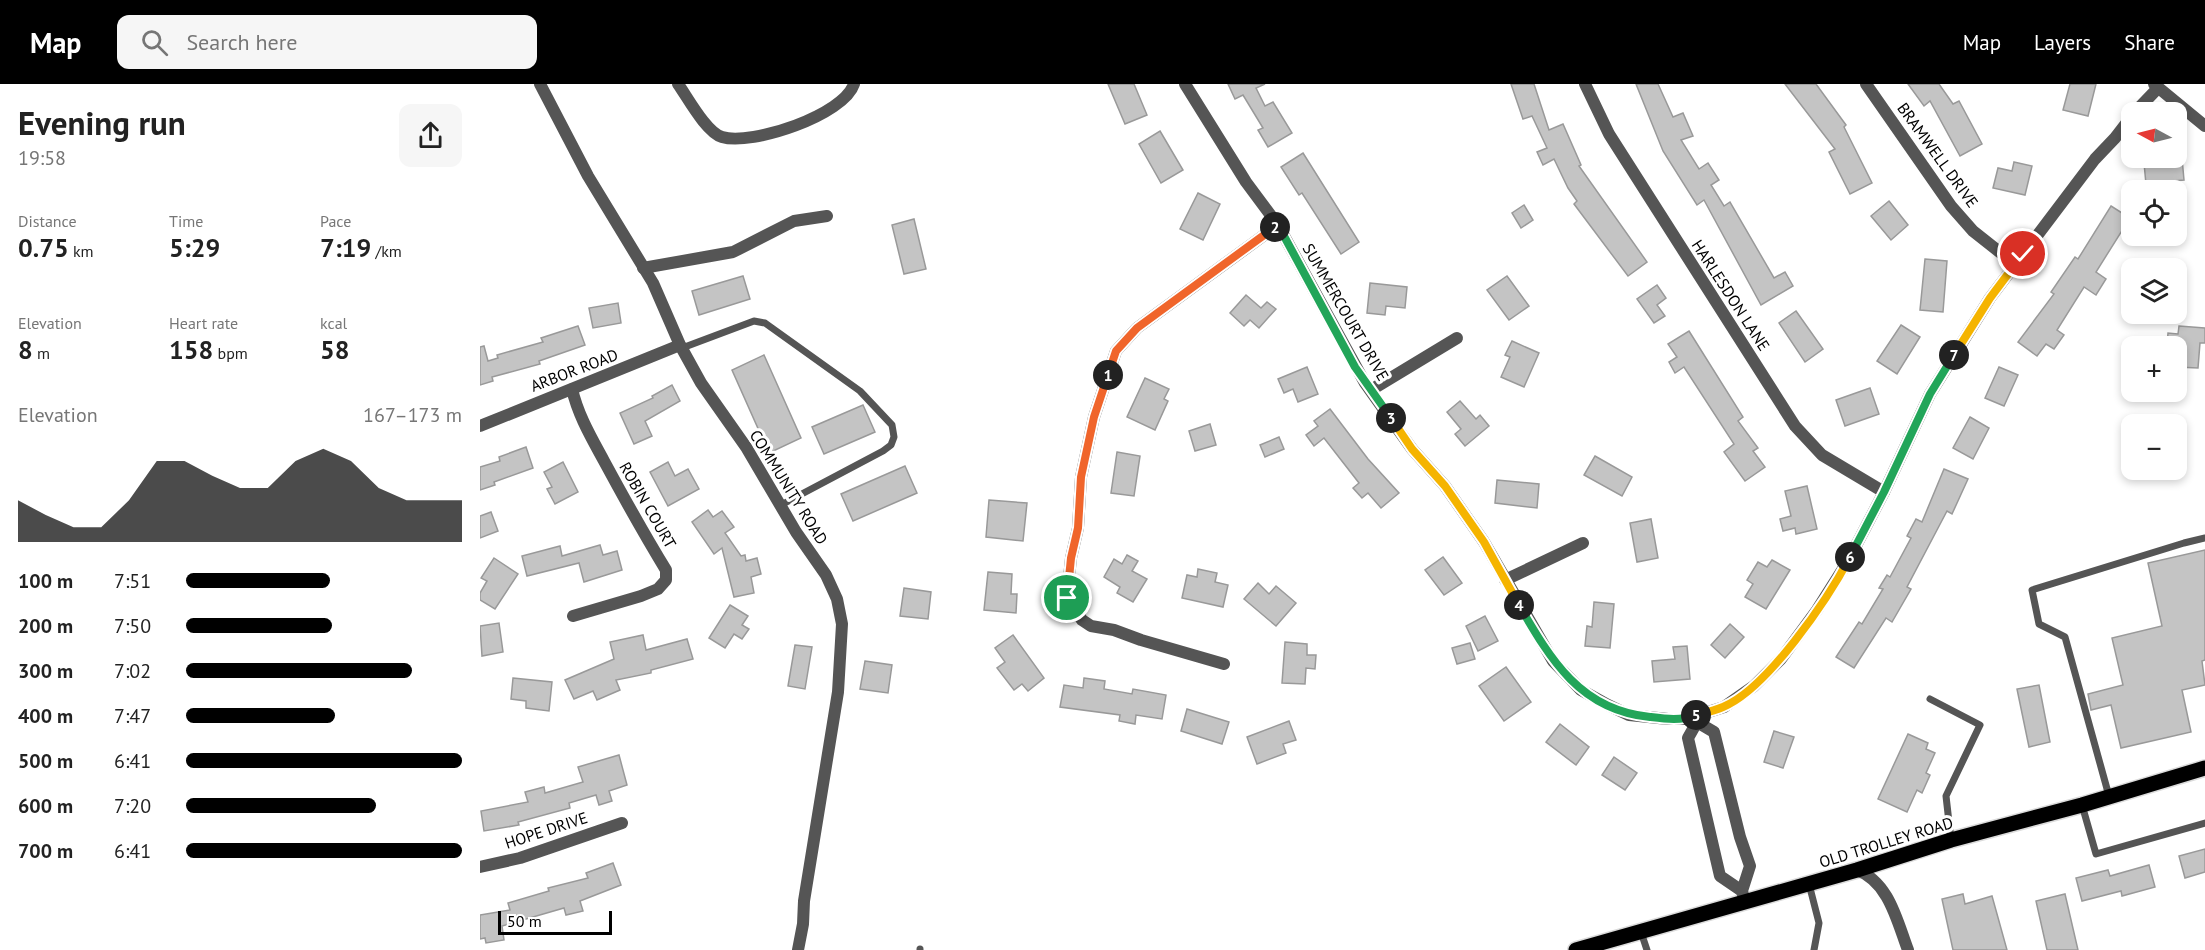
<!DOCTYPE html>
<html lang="en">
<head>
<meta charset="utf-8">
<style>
  :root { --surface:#fff; --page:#f6f6f6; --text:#222; --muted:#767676; --accent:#000 }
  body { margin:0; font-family:"PT Sans",sans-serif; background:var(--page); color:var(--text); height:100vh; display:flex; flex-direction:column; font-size:22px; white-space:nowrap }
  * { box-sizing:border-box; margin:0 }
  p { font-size:20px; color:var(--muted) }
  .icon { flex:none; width:33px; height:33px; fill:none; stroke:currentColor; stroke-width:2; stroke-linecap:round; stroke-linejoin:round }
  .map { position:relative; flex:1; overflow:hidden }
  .panel { display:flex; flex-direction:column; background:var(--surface); width:480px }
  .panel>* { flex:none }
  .needle { width:39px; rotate:277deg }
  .fabs { position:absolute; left:1641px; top:18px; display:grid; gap:12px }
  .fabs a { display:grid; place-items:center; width:66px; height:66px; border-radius:12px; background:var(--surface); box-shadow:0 3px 9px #0003; font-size:30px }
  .scale { position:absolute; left:18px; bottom:15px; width:114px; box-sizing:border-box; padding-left:6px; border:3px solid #000; border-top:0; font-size:16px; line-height:21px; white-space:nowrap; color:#000; -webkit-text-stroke:4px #fff; paint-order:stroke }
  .pin { position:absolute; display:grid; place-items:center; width:51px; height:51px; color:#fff; margin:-26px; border:3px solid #fff; border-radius:50%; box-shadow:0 2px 6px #0007 }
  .km { position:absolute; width:30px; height:30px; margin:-15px; border-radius:50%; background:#222; color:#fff; font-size:16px; line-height:30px; text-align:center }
  .round { display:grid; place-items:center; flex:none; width:63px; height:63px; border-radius:12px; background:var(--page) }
  .overview { display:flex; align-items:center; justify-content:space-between; height:102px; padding:0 18px }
  h1 { font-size:33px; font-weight:800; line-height:45px }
  .figures { display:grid; grid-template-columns:repeat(3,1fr); gap:9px; height:102px; padding:6px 18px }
  .figures div { display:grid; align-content:center }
  .figures b { font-size:26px; font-weight:800 }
  .figures small { font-size:16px; font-weight:400 }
  .figures p { font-size:16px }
  .chart { height:168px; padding:12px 18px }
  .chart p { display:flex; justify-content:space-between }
  .chart svg { width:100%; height:108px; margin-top:6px; fill:var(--accent); opacity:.7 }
  ul { padding:0 18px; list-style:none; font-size:20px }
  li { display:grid; grid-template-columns:96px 72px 1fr; align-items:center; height:45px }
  li i { height:15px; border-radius:8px; background:var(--accent) }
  header { display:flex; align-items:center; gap:36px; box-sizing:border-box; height:84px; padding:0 30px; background:var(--accent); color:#fff }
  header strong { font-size:28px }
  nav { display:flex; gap:33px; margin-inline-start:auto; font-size:21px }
  .search { width:420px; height:54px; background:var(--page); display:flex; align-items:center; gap:15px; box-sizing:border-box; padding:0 21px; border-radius:12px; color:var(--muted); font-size:22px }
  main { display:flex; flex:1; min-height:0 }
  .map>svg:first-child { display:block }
  .building { fill:#c4c4c4; stroke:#999; stroke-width:1.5 }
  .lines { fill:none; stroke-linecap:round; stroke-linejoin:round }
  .primary-casing { stroke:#dbdbdb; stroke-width:18 }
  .service { stroke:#555; stroke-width:7 }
  .minor { stroke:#555; stroke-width:12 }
  .primary { stroke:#000; stroke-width:15 }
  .split-1-casing { stroke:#fff; stroke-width:12 }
  .split-2-casing { stroke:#fff; stroke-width:12 }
  .split-3-casing { stroke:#fff; stroke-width:12 }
  .split-4-casing { stroke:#fff; stroke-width:12 }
  .split-5-casing { stroke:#fff; stroke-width:12 }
  .split-6-casing { stroke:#fff; stroke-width:12 }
  .split-7-casing { stroke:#fff; stroke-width:12 }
  .split-8-casing { stroke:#fff; stroke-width:12 }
  .split-1 { stroke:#f0652b; stroke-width:8 }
  .split-2 { stroke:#f0652b; stroke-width:8 }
  .split-3 { stroke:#22a559; stroke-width:8 }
  .split-4 { stroke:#f5b400; stroke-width:8 }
  .split-5 { stroke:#22a559; stroke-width:8 }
  .split-6 { stroke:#f5b400; stroke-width:8 }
  .split-7 { stroke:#22a559; stroke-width:8 }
  .split-8 { stroke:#f5b400; stroke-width:8 }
  .labels { text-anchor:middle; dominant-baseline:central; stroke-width:6; stroke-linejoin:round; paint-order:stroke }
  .street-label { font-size:16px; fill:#000; stroke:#fff }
</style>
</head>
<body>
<header>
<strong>Map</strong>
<div class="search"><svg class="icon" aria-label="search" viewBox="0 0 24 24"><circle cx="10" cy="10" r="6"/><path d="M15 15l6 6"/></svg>Search here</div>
<nav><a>Map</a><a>Layers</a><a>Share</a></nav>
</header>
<main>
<section class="panel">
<div class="overview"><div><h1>Evening run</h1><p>19:58</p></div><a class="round"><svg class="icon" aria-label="share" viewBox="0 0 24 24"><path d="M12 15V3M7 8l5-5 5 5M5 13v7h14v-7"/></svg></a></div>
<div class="figures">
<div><p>Distance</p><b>0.75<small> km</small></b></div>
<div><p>Time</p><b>5:29</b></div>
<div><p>Pace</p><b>7:19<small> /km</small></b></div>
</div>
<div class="figures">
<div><p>Elevation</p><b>8<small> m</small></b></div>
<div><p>Heart rate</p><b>158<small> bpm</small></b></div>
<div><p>kcal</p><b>58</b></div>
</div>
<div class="chart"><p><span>Elevation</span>167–173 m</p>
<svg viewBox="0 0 160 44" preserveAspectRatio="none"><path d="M0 44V27L10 33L20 38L30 38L40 27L50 11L60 11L70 17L80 22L90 22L100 11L110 6L120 11L130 22L140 27L150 27L160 27V44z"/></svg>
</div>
<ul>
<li><b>100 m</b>7:51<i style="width:52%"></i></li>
<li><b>200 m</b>7:50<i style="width:53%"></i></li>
<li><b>300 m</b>7:02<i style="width:82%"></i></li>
<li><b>400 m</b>7:47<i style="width:54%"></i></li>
<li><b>500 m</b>6:41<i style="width:100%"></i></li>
<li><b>600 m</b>7:20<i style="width:69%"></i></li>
<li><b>700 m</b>6:41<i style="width:100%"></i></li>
</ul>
</section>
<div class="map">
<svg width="1725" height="866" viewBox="0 0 1725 866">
  <rect width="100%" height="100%" fill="#fff"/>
  <g class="building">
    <path d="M 628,0 L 654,0 L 667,31 L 645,40 Z"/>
    <path d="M 748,0 L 785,0 L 776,4 L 785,22 L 793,18 L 812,49 L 788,63 L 778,46 L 783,44 L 763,11 L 755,15 Z"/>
    <path d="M 1031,0 L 1054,0 L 1069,46 L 1083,40 L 1101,81 L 1099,82 L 1167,178 L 1148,192 L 1094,120 L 1097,117 L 1088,104 L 1074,75 L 1063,81 L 1057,68 L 1067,64 L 1052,32 L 1043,35 Z"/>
    <path d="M 1156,0 L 1178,0 L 1193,33 L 1203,29 L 1213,52 L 1201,56 L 1219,85 L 1228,79 L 1239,96 L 1231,101 L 1244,122 L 1250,118 L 1294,194 L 1305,188 L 1313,202 L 1281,221 L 1224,116 L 1217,121 L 1183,67 Z"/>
    <path d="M 1305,0 L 1336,0 L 1366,41 L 1364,43 L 1392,99 L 1370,110 L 1349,68 L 1355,65 Z"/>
    <path d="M 1428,0 L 1459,0 L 1473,20 L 1479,17 L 1502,60 L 1480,72 L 1450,17 L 1444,22 Z"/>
    <path d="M 1590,0 L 1616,0 L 1608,32 L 1583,26 Z"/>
    <path d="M 680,47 L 703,86 L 681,99 L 659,60 Z"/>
    <path d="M 823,69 L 879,158 L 861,170 L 822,109 L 819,111 L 801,83 Z"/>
    <path d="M 1684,74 L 1702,74 L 1704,96 L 1693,97 L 1694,106 L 1677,106 L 1676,98 L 1666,100 L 1664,79 L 1685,77 Z"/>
    <path d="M 1534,78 L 1552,82 L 1545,111 L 1513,104 L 1518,84 L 1532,87 Z"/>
    <path d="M 718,109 L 740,120 L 723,156 L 700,145 Z"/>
    <path d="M 1409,117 L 1428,141 L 1411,156 L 1391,132 Z"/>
    <path d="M 1044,121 L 1053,136 L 1041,144 L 1032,129 Z"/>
    <path d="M 1631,122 L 1650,134 L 1616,188 L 1626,195 L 1616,211 L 1604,203 L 1577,246 L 1584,251 L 1574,265 L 1566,260 L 1557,272 L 1538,258 L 1574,210 L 1571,208 L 1595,173 L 1598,175 Z"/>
    <path d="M 434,135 L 446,185 L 424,190 L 412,141 Z"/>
    <path d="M 1445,175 L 1467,177 L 1463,228 L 1440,226 Z"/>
    <path d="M 263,192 L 270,215 L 219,231 L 212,207 Z"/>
    <path d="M 1027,192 L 1049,222 L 1029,236 L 1007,206 Z"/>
    <path d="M 890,199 L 927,203 L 925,224 L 906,222 L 905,231 L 887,229 Z"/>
    <path d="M 1177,201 L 1186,214 L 1177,221 L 1185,232 L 1174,239 L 1157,215 Z"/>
    <path d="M 766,211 L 781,224 L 787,218 L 796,225 L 779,244 L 770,236 L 764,242 L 750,229 Z"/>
    <path d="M 138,219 L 141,239 L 113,244 L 109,224 Z"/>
    <path d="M 1316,227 L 1343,265 L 1325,278 L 1299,239 Z"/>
    <path d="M 1421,241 L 1440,253 L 1417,290 L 1397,277 Z"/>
    <path d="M 98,242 L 105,261 L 59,277 L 60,280 L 12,293 L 13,297 L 0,301 L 0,263 L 4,262 L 8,277 L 18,274 L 17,271 L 63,258 L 61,254 Z"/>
    <path d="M 1699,242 L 1725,244 L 1725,259 L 1720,259 L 1718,284 L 1696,283 L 1696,262 L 1687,262 L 1688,249 L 1698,250 Z"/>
    <path d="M 1209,247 L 1263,333 L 1258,337 L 1278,364 L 1273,367 L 1285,383 L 1265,397 L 1244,368 L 1254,360 L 1204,283 L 1195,289 L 1189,278 L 1197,273 L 1188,260 Z"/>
    <path d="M 1032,257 L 1059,269 L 1044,303 L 1021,293 L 1030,273 L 1025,271 Z"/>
    <path d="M 284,271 L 321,354 L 289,369 L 252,286 Z"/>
    <path d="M 827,283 L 838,310 L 818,318 L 813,305 L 804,309 L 798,295 Z"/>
    <path d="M 1519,283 L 1538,291 L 1524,322 L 1505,314 Z"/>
    <path d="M 665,294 L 689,305 L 684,315 L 688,317 L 675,346 L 647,333 Z"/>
    <path d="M 192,301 L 200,317 L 165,337 L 172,352 L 154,360 L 140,329 L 173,314 L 172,312 Z"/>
    <path d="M 1390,304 L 1399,330 L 1365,342 L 1356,316 Z"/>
    <path d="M 980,317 L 996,335 L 1000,331 L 1009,342 L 985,362 L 975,350 L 981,345 L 967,328 Z"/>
    <path d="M 383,321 L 395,348 L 344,370 L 332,343 Z"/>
    <path d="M 850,325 L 888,375 L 919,409 L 901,424 L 888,409 L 882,414 L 873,404 L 879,399 L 844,354 L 834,362 L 826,351 L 838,342 L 834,337 Z"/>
    <path d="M 1490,333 L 1509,344 L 1493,375 L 1473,364 Z"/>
    <path d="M 730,340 L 736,361 L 715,367 L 709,347 Z"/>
    <path d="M 799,353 L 804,365 L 785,373 L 780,361 Z"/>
    <path d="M 46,363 L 53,384 L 14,398 L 15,401 L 0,406 L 0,383 L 20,377 L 19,373 Z"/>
    <path d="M 637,368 L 660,372 L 654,412 L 631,409 Z"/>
    <path d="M 1115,372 L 1152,393 L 1142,412 L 1104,391 Z"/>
    <path d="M 83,378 L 98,408 L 75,420 L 67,405 L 72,403 L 64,388 Z"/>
    <path d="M 188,378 L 195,392 L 208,385 L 219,405 L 188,422 L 170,388 Z"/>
    <path d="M 425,382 L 437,409 L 373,437 L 361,410 Z"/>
    <path d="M 1464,385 L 1488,395 L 1472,430 L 1467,427 L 1427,503 L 1431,505 L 1412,538 L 1406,534 L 1374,584 L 1356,573 L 1379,538 L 1382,540 L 1403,505 L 1399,504 L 1407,491 L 1410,493 L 1431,454 L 1427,452 L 1436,435 L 1442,438 Z"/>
    <path d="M 1017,396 L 1059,400 L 1057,424 L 1015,419 Z"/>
    <path d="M 1327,402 L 1337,445 L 1316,450 L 1315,444 L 1303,447 L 1300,435 L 1311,432 L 1305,407 Z"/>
    <path d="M 509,416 L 547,419 L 543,457 L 506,453 Z"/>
    <path d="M 228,426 L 233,433 L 242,427 L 254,443 L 245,449 L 261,472 L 265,471 L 266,477 L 277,474 L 281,490 L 271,493 L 274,509 L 254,513 L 242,464 L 234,470 L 212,438 Z"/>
    <path d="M 11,428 L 18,447 L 0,454 L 0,432 Z"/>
    <path d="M 1171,435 L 1178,474 L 1157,478 L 1150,439 Z"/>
    <path d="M 120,461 L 123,471 L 137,467 L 142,486 L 104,498 L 99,479 L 47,492 L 42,472 L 80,462 L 82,472 Z"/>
    <path d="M 1725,466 L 1725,576 L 1722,577 L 1725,601 L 1702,606 L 1711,648 L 1641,664 L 1631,621 L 1611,626 L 1608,610 L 1643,601 L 1632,554 L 1682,542 L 1668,479 Z"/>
    <path d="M 647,471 L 658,477 L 652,487 L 667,495 L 653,518 L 637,509 L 640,503 L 624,493 L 634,475 L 642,480 Z"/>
    <path d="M 963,473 L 982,499 L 964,511 L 945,486 Z"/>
    <path d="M 14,474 L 38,490 L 15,525 L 0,516 L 0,509 L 7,497 L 1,494 Z"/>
    <path d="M 1292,476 L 1310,486 L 1286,525 L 1265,513 L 1273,500 L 1267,496 L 1278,478 L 1287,483 Z"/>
    <path d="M 718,485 L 737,489 L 735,498 L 748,501 L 743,523 L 702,514 L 707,491 L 717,493 Z"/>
    <path d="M 508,488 L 532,490 L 531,510 L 537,510 L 536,529 L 504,526 Z"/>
    <path d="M 778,499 L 789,510 L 796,502 L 816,519 L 796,542 L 764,515 Z"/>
    <path d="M 424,504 L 451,508 L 448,535 L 420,532 Z"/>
    <path d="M 1114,518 L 1134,520 L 1130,564 L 1105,562 L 1107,542 L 1112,543 Z"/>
    <path d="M 250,521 L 268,532 L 262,541 L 269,545 L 262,555 L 254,550 L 245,564 L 229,554 Z"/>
    <path d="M 1005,532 L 1018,557 L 998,567 L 986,542 Z"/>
    <path d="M 19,539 L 23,568 L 2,572 L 0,542 Z"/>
    <path d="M 1250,540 L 1264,553 L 1245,574 L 1231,561 Z"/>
    <path d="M 163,551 L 166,566 L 207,555 L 213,575 L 171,586 L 171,589 L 136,596 L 140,606 L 117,616 L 113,607 L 94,615 L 85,596 L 134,575 L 130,558 Z"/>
    <path d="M 533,551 L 564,594 L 548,607 L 542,600 L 534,606 L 517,584 L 525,578 L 515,564 Z"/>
    <path d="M 805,558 L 827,560 L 827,571 L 836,571 L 835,585 L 826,584 L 825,600 L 802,599 Z"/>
    <path d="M 990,559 L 995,575 L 977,580 L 972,564 Z"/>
    <path d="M 315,561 L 332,563 L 325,605 L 308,602 Z"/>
    <path d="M 1207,562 L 1210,595 L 1174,598 L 1172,577 L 1195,575 L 1193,563 Z"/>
    <path d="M 385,577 L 412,581 L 408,609 L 380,605 Z"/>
    <path d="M 1026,583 L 1051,618 L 1024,637 L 999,602 Z"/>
    <path d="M 33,594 L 72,598 L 69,627 L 46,624 L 46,617 L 31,615 Z"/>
    <path d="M 604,594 L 625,597 L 624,605 L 652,610 L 653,605 L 686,611 L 682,635 L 656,631 L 655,640 L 639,637 L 640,631 L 580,623 L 584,601 L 603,604 Z"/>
    <path d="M 1559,601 L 1570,658 L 1549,663 L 1537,605 Z"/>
    <path d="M 707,625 L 749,638 L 742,660 L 701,647 Z"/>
    <path d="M 809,637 L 816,656 L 803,660 L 806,669 L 777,680 L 767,653 Z"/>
    <path d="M 1080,640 L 1109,663 L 1096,681 L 1066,658 Z"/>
    <path d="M 1294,647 L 1314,653 L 1303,684 L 1284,678 Z"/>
    <path d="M 1428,650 L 1448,659 L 1446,665 L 1455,669 L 1446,689 L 1450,691 L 1442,709 L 1437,706 L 1427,728 L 1398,715 Z"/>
    <path d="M 139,671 L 147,701 L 129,707 L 132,717 L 119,721 L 116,711 L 89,719 L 90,724 L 38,738 L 39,741 L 4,747 L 1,727 L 48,718 L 45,708 L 64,703 L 65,709 L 103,698 L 98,683 Z"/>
    <path d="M 1134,673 L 1157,689 L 1145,706 L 1122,691 Z"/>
    <path d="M 1725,765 L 1725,788 L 1705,794 L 1699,772 Z"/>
    <path d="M 133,779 L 141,801 L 100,817 L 103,827 L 86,831 L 84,824 L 22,842 L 24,856 L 6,859 L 5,854 L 0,855 L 0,831 L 30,826 L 28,819 L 69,807 L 68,804 L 108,794 L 106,789 Z"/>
    <path d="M 1669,781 L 1675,803 L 1642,812 L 1641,807 L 1602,817 L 1596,794 L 1628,786 L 1630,792 Z"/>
    <path d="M 1483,810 L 1485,820 L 1512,812 L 1527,866 L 1473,866 L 1462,815 Z"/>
    <path d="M 1585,810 L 1598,866 L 1567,866 L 1556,817 Z"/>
  </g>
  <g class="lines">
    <defs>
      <path id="primary" d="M 1096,866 L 1377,786 L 1471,756 L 1602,721 L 1725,684"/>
    </defs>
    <use href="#primary" class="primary-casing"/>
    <g class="service">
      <path d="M 202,264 L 274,237 L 285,239 L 380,307 L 412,341 L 414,353 L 411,361 L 403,367 L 301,421"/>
      <path d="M 1450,615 L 1500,641 L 1466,712 L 1471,756"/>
      <path d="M 1629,712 L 1585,553 L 1559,540 L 1552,506 L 1704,459 L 1725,454"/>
      <path d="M 1602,721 L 1616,770 L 1725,739"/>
      <path d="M 1329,800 L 1339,839 L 1334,866"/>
      <path d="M 1161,848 L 1167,866"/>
      <path d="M 440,865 L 440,866"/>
    </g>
    <g class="minor">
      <path d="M 60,0 L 108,92 L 173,199 L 200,261 L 221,299 L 266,363 L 316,448 L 346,491 L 357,515 L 362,540 L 358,608 L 324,817 L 323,840 L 318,866"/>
      <path d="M 198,0 C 208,14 226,48 242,53 C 272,62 364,31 374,0"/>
      <path d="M 705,0 L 766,98 L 798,141 L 885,299 L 932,365 L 965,402 L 1004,458 L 1073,577 L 1101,606 L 1128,621 L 1149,631 L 1188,635 L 1206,635 L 1244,623 L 1274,602 L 1301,575 L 1337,526 L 1368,477 L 1404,408 L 1450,310 L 1510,214 L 1615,75 L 1635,54 L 1652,32"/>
      <path d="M 1105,0 L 1129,50 L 1315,342 L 1342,371 L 1404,408"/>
      <path d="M 1386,0 L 1471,122 L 1493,147 L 1536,181"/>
      <path d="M 1674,0 L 1725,42"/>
      <path d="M 1655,28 L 1678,4"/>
      <path d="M 163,184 L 253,168 L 314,137 L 347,132"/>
      <path d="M 92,305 C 98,331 111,353 124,377 C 144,414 164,450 186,486 L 186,496 L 178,505 L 161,512 L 93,532"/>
      <path d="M 891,306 L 977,254"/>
      <path d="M 0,342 L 200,261"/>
      <path d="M 1025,496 L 1103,459"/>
      <path d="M 744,580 L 661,556 L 634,546 L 611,542 L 602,536 L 587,514 L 591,474 L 598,444 L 601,393 L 614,333 L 636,267 L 657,244 L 798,141"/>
      <path d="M 1215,631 L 1217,638 L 1208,654 L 1240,792 L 1262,807"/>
      <path d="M 1217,638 L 1234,648 L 1260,753 L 1270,782 L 1262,807 L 1265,818"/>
      <path d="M 0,783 L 40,774 L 142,739"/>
      <path d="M 1377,786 C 1409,798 1417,837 1428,866"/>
    </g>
    <use href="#primary" class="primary"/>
  </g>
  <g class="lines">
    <defs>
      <path id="split-1" d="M 587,514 L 591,474 L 598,444 L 601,393 L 614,333 L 628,291"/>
      <path id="split-2" d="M 628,291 L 636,267 L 657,244 L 795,143"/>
      <path id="split-3" d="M 795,143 L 798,141 L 875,283 L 911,334"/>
      <path id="split-4" d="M 911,334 L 932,365 L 965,402 L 1004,458 L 1039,521"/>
      <path id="split-5" d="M 1039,521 C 1071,576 1100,626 1170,633 C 1186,635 1201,637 1216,631"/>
      <path id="split-6" d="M 1216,631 C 1224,629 1234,627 1243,623 C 1287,605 1348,515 1370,473"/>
      <path id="split-7" d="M 1370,473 L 1404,408 L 1450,310 L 1474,271"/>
      <path id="split-8" d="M 1474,271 L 1510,214 L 1543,170"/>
    </defs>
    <use href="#split-1" class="split-1-casing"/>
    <use href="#split-2" class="split-2-casing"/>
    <use href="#split-3" class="split-3-casing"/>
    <use href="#split-4" class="split-4-casing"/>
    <use href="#split-5" class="split-5-casing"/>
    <use href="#split-6" class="split-6-casing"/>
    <use href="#split-7" class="split-7-casing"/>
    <use href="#split-8" class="split-8-casing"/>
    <use href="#split-1" class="split-1"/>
    <use href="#split-2" class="split-2"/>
    <use href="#split-3" class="split-3"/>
    <use href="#split-4" class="split-4"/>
    <use href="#split-5" class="split-5"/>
    <use href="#split-6" class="split-6"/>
    <use href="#split-7" class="split-7"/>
    <use href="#split-8" class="split-8"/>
  </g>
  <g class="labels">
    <g class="street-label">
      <text transform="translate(1458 71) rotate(54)">BRAMWELL DRIVE</text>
      <text transform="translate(1251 211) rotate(57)">HARLESDON LANE</text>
      <text transform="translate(866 228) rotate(60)">SUMMERCOURT DRIVE</text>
      <text transform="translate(94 286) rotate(-21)">ARBOR ROAD</text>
      <text transform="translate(309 403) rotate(58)">COMMUNITY ROAD</text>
      <text transform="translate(168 421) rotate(60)">ROBIN COURT</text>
      <text transform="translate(66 746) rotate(-18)">HOPE DRIVE</text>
      <text transform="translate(1406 758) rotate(-17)">OLD TROLLEY ROAD</text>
    </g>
  </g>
</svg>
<div class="fabs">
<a><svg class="needle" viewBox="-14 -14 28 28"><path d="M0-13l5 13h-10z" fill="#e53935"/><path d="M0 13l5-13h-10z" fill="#767676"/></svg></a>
<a><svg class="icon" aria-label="locate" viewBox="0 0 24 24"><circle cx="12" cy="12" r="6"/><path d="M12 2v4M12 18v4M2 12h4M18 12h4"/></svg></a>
<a><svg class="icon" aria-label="layers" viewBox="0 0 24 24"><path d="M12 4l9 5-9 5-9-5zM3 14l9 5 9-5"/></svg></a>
<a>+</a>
<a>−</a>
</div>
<div class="scale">50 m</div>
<div class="pin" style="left:587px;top:514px;background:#1e9e55"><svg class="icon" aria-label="arrive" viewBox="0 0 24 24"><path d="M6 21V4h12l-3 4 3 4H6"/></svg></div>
<div class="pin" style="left:1543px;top:170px;background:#d93025"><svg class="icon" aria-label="check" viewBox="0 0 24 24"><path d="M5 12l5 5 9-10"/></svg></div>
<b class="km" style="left:628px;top:291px">1</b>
<b class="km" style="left:795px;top:143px">2</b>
<b class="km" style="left:911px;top:334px">3</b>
<b class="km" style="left:1039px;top:521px">4</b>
<b class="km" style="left:1216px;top:631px">5</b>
<b class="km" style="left:1370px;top:473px">6</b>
<b class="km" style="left:1474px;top:271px">7</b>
</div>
</main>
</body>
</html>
